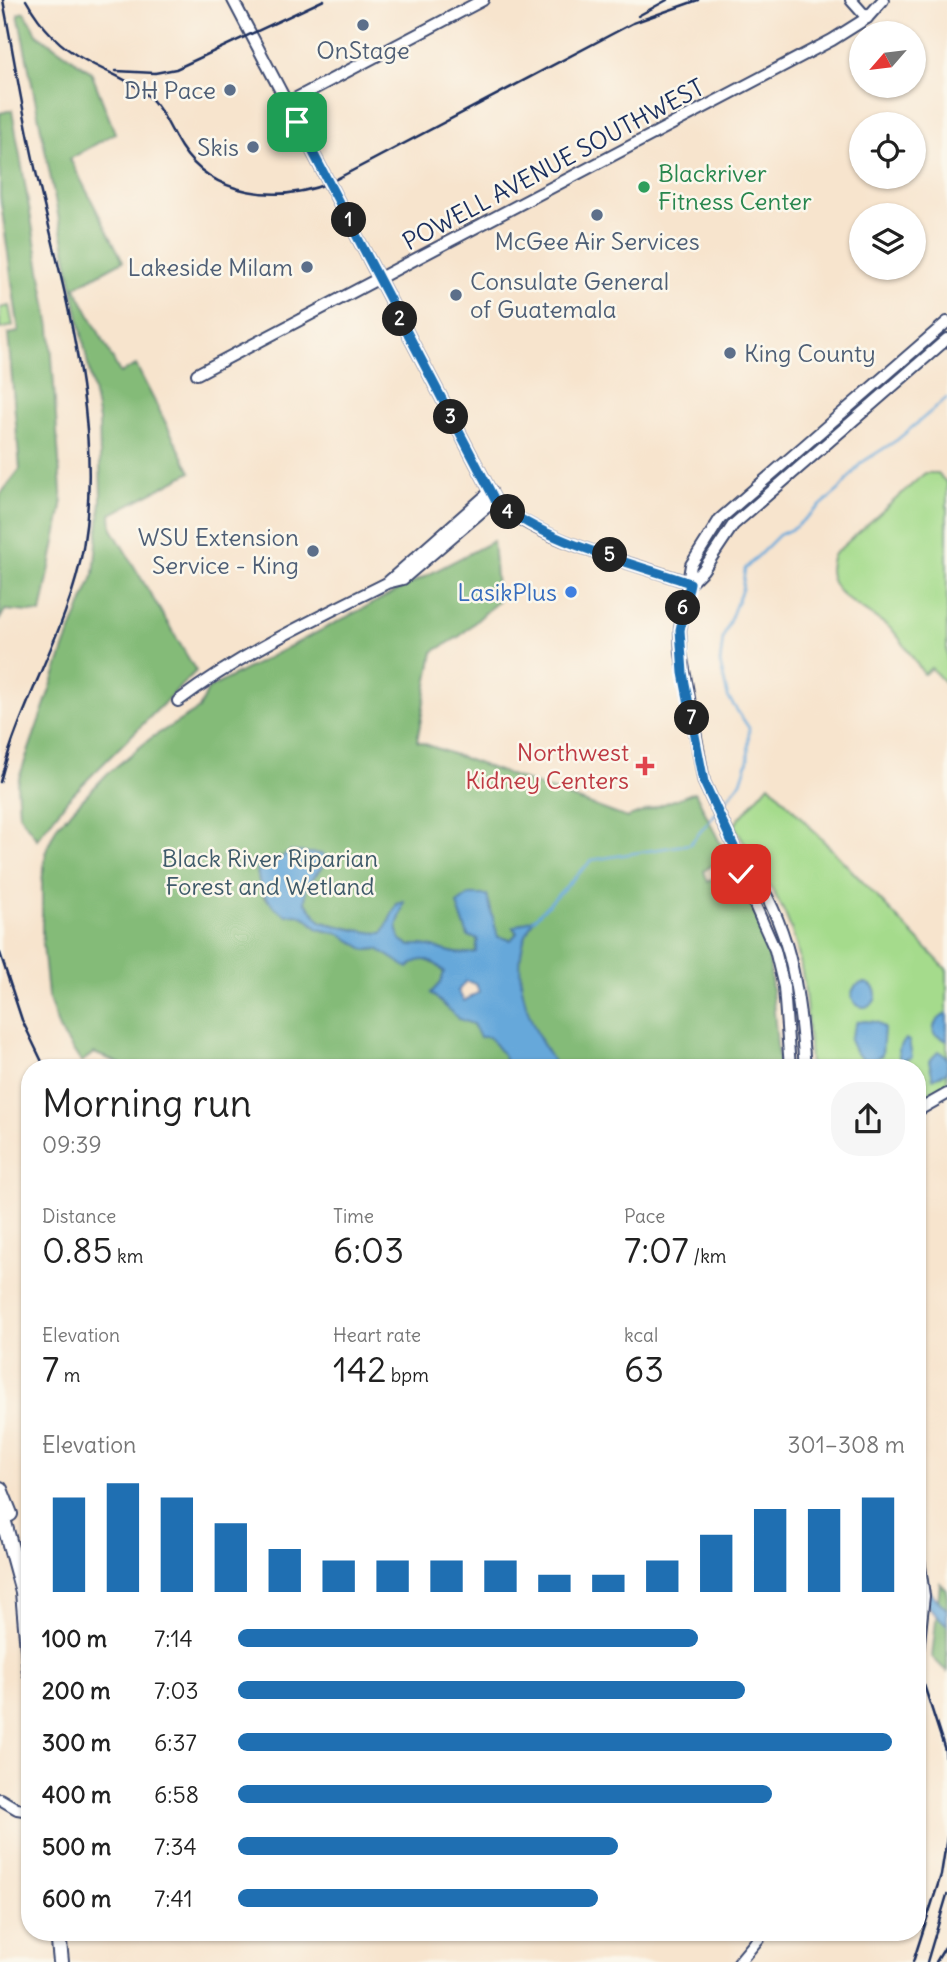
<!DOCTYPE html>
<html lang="en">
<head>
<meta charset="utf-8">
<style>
  :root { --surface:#fff; --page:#f6f6f6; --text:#222; --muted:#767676; --accent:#1f6fb2 }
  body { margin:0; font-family:Delius,sans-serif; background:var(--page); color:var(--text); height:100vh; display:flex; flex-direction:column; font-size:26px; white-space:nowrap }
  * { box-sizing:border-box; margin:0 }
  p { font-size:23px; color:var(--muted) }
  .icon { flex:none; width:38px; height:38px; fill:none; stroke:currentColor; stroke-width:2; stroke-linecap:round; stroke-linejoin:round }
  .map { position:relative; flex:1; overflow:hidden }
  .sheet { position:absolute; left:21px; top:1059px; width:905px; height:882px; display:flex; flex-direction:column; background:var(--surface); border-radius:28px; box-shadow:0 2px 5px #0004 }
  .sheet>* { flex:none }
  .needle { width:46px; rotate:242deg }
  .tools { position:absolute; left:849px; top:21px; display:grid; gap:14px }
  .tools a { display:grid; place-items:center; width:77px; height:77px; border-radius:50%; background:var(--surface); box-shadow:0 2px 5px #0004; font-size:35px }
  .pin { position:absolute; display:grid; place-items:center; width:60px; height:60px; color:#fff; margin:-30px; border-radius:14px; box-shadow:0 4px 10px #0006 }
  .km { position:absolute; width:35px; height:35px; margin:-18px; border-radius:50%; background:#222; color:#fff; font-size:19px; line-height:35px; text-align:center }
  .round { display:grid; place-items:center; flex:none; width:74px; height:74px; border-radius:28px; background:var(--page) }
  .head { display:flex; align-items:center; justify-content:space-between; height:119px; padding:0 21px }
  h1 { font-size:38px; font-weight:600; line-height:52px }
  .stats { display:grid; grid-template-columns:repeat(3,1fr); gap:10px; height:119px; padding:7px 21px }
  .stats div { display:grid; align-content:center }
  .stats b { font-size:35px; font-weight:600 }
  .stats small { font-size:19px; font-weight:400 }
  .stats p { font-size:19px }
  .chart { height:196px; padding:14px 21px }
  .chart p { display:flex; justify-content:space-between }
  .chart svg { width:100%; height:126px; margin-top:7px; stroke:var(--accent); stroke-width:6 }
  ul { padding:0 21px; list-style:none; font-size:23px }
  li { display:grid; grid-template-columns:112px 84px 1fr; align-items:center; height:52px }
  li i { height:18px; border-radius:9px; background:var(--accent) }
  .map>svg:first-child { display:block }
  .green { fill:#a5db8c; stroke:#608575; stroke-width:2 }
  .forest { fill:#84bb78; stroke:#50756b; stroke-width:2 }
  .water { fill:#66a8da; stroke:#406c9c; stroke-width:2; fill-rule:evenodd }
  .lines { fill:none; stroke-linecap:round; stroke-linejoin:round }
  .stream { stroke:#66a8da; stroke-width:2.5 }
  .minor-casing { stroke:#3c4a6f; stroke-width:14 }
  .major-casing { stroke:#3c4a6f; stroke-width:18 }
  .minor { stroke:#fff; stroke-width:10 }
  .major { stroke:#fff; stroke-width:14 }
  .rail { stroke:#1b2f5e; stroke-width:2.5 }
  .route-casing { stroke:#fff; stroke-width:14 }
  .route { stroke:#1f6fb2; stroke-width:9 }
  .service-dot { fill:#5c6f8a; stroke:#fbf7ec; stroke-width:2.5 }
  .leisure-dot { fill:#2e9e5b; stroke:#fbf7ec; stroke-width:2.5 }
  .shop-dot { fill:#3f7fe0; stroke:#fbf7ec; stroke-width:2.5 }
  .health-dot { fill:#e0444e; stroke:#fbf7ec; stroke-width:2.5 }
  .labels { text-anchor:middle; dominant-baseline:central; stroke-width:5; stroke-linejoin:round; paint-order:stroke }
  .service-label { font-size:24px; fill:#4e5e75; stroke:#fbf7ec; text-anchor:end }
  .street-label { font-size:24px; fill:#1b2f5e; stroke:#fbf7ec }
  .leisure-label { font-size:24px; fill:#27864d; stroke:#fbf7ec; text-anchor:start }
  .shop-label { font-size:24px; fill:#366cbe; stroke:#fbf7ec; text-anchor:end }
  .health-label { font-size:24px; fill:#be3a42; stroke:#fbf7ec; text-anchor:end }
  .park-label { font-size:24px; fill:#3e5a6a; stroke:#fbf7ec }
</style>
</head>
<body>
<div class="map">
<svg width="947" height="1962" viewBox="0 0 947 1962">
  <rect width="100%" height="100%" fill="#fbf7ec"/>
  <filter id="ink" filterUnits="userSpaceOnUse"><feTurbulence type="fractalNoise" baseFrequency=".0143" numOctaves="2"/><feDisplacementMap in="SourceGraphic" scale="14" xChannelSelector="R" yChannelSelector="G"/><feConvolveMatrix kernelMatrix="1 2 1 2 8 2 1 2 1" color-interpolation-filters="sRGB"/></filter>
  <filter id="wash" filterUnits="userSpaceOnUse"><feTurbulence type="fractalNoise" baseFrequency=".00686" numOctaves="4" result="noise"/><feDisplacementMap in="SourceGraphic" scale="28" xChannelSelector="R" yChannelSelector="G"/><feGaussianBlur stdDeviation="1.57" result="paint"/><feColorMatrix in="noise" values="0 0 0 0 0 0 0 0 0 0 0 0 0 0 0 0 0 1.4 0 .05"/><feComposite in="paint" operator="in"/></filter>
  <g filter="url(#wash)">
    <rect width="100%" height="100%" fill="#f7e4cd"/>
    <g class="green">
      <path d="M 9,306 L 13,326 L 0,329 L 0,308 Z"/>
      <path d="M 925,473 L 937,473 L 947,483 L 947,685 L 931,668 L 924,674 C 913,660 904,641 891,629 C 868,608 817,595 833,555 Z"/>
      <path d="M 769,784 L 947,970 L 947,1083 L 917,1100 L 917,1068 L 810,1067 C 807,1016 807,962 785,914 C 771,883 750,855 734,825 Z"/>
    </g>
    <g class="forest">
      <path d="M 24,12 L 38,35 L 91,72 L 115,133 L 70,159 L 123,261 L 75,287 L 120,373 L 136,365 L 191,472 L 111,514 L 112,529 L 196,671 L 68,799 L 37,839 L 19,814 L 17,784 L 66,643 L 94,574 L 101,500 L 99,420 L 18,14 Z"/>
      <path d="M 12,110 L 50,327 L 62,506 L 41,613 L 5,610 L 0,619 L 0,495 L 20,469 L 8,334 L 19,332 L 0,196 L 0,113 Z"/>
      <path d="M 493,541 L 498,601 L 460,636 L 433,652 L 417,741 L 627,818 L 695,792 L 726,855 L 704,871 L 708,882 L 721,874 L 733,885 L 742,886 L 767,934 L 779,1067 L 557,1067 C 529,1028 503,964 534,919 L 513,928 L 517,933 L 511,940 L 497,936 L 487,895 L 457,904 L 468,936 L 478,939 L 476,952 C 448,959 435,941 410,946 L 400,939 L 397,927 L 401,913 L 397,904 L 383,933 C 368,934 338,926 320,921 L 305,902 L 306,886 L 328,860 L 322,854 L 290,852 L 268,866 L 259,863 L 257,872 L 264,898 L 307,918 L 318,929 L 340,934 L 366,950 L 378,949 L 393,958 L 423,959 L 437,965 L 444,972 L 441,982 L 431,993 L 459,1019 L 473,1024 L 480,1037 L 489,1037 L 504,1056 L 507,1067 L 123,1068 L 121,1064 L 94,1053 L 81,1062 L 59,1029 L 48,996 L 42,933 L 42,880 L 47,848 L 57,826 L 107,774 L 151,738 L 199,709 L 208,689 Z"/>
      <path d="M 940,1583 L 947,1590 L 947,1672 L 932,1657 Z"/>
    </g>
    <g class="water">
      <path d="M 290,852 L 322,854 L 328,860 L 306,886 L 305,902 L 321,922 C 337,926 368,934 383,933 L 397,904 L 404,902 L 397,927 L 400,939 L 410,946 C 435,941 448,959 476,952 L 478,939 L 468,936 L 457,904 L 469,895 L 487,895 L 498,937 L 511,940 L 517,933 L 513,927 L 535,918 C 503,964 529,1027 557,1067 L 507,1067 L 504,1056 L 489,1037 L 480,1037 L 473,1024 L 459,1019 L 431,993 L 441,982 L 444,972 C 433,959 420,955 408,968 L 378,949 L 366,950 L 340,934 L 318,929 L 307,918 L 296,914 L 286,915 C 268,905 255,886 258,863 L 268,866 ZM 466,981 L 476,984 L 479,992 L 464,1001 L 458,991 Z"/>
      <circle cx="864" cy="995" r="12"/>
      <path d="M 947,1013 L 947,1041 L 934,1034 C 932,1023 938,1019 947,1013 Z"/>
      <path d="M 865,1021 L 877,1022 L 884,1028 L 882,1055 C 865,1067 855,1056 850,1039 L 857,1022 Z"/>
      <path d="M 906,1039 L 909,1041 L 912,1057 L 900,1061 L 898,1050 Z"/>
      <path d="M 939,1051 L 947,1058 L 947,1072 L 933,1079 L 929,1061 Z"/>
      <path d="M 917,1578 L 947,1610 L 947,1625 L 917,1596 Z"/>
    </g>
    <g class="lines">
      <g class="stream">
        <path d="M 720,807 L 741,782 L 748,760 L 749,728 L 728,697 L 720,663 L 723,638 L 742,589 L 745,569 L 779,535 L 794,528 L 839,490 L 861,463 L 897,440 L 947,398"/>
        <path d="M 533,920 L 592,860 L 690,844 L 716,813"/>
      </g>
    </g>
  </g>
  <g filter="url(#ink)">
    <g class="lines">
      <defs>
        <g id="minor">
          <path d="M 233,0 L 495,500 C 539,542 631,562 690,583"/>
          <path d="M 851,0 L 867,18"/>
          <path d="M 287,103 L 483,0"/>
          <path d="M 197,374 L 832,40 L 867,18 L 883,0"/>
          <path d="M 389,581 L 491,491"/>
          <path d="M 690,583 L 703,570 L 733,525 L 947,339"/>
          <path d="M 178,701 C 242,653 315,619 387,583 L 403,579 L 495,500"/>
          <path d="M 739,855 C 791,916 799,991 805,1068"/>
          <path d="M 790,1068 L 784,987 L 775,950 L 741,874 L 737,853 L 704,782 L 681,653 L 680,630 L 691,565 L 720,519 L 947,322"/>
          <path d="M 917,1111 L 947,1094"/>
          <path d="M 917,1544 L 924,1596 L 917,1660"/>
          <path d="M 0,1799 L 17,1809 L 30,1811"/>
          <path d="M 739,1962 L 764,1932"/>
        </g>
        <g id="major">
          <path d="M 0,1489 L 10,1514"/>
          <path d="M 0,1508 L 23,1592 L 30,1673"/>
          <path d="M 58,1932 L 61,1962"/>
        </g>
      </defs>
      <use href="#minor" class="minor-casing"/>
      <use href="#major" class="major-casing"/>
      <use href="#minor" class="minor"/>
      <use href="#major" class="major"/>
      <g class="rail">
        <path d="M 26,0 C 40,25 60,47 85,60 C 105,72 129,79 146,94 C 162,107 170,130 181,147 C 213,197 279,203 329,183 L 633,23 L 698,0"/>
        <path d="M 638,16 L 667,0"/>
        <path d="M 116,71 L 155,73 L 176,69 L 324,0"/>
        <path d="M 0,782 C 20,702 69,628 83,548 C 104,423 64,293 36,172 C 23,115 14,57 3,0"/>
        <path d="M 0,953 L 22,1020 L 45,1068"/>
        <path d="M 924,1685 L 945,1750 L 947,1779"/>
        <path d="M 913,1962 L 941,1875 L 947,1837"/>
        <path d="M 927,1962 L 947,1895"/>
        <path d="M 936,1962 L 947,1944"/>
      </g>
    </g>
  </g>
  <g class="lines" filter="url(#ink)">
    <defs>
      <path id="route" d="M 297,122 L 495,500 C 541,542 630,562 690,583 L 680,630 L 683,673 L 704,782 L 737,853 L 741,874"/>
    </defs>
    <use href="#route" class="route-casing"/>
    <use href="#route" class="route"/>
  </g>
  <g class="service-dot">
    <circle cx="363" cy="25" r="7"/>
    <circle cx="230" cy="90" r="7"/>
    <circle cx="253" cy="147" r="7"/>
    <circle cx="597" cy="215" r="7"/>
    <circle cx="307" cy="267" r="7"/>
    <circle cx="456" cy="295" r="7"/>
    <circle cx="730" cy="353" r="7"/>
    <circle cx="313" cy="551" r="7"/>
  </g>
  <circle class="leisure-dot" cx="644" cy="187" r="7"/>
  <circle class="shop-dot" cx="571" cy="592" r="7"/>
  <path class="health-dot" d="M641.5 755.5h7v7h7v7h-7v7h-7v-7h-7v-7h7z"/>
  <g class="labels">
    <g class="service-label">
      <text x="363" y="50" text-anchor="middle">OnStage</text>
      <text x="216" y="90">DH Pace</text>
      <text x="239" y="147">Skis</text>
      <text x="597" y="241" text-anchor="middle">McGee Air Services</text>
      <text x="293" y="267">Lakeside Milam</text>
      <text x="470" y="281" text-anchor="start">Consulate General<tspan x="470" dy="28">of Guatemala</tspan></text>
      <text x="744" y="353" text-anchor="start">King County</text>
      <text x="299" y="537">WSU Extension<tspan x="299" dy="28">Service - King</tspan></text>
    </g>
    <g class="street-label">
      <text transform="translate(553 164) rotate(-28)">POWELL AVENUE SOUTHWEST</text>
    </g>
    <g class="leisure-label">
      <text x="658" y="173">Blackriver<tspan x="658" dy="28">Fitness Center</tspan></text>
    </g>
    <g class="shop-label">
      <text x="557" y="592">LasikPlus</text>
    </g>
    <g class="health-label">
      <text x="629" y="752">Northwest<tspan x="629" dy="28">Kidney Centers</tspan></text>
    </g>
    <g class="park-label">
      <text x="270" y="858">Black River Riparian<tspan x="270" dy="28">Forest and Wetland</tspan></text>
    </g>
  </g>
</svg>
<div class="tools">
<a><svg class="needle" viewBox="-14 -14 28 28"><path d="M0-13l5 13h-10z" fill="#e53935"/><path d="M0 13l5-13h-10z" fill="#767676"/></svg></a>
<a><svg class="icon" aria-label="locate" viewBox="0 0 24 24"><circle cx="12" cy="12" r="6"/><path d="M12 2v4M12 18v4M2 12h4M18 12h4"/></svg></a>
<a><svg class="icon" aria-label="layers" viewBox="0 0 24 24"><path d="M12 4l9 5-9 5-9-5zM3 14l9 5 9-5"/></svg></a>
</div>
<div class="pin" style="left:297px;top:122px;background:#1e9e55"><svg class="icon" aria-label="arrive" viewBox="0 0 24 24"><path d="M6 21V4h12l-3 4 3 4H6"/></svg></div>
<div class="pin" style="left:741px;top:874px;background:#d93025"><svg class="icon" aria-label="check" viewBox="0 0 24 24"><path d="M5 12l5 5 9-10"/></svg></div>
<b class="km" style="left:349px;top:220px">1</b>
<b class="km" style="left:400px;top:319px">2</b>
<b class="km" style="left:451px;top:417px">3</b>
<b class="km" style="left:508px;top:512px">4</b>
<b class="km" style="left:610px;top:555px">5</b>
<b class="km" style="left:683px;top:608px">6</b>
<b class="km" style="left:692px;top:718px">7</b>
<section class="sheet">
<div class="head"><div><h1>Morning run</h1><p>09:39</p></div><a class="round"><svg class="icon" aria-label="share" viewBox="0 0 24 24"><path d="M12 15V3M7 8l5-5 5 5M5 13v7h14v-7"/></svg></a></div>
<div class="stats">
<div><p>Distance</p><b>0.85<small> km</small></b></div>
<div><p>Time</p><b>6:03</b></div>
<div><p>Pace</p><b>7:07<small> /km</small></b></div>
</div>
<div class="stats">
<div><p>Elevation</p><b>7<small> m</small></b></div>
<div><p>Heart rate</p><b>142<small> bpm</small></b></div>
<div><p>kcal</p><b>63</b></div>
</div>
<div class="chart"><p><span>Elevation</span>301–308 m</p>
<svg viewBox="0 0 160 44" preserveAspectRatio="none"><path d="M5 44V11M15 44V6M25 44V11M35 44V20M45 44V29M55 44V33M65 44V33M75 44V33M85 44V33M95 44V38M105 44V38M115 44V33M125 44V24M135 44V15M145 44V15M155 44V11"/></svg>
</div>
<ul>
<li><b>100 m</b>7:14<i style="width:69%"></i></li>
<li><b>200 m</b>7:03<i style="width:76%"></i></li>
<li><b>300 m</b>6:37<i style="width:98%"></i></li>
<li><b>400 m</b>6:58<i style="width:80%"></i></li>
<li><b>500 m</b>7:34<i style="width:57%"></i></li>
<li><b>600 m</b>7:41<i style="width:54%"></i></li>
</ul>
</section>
</div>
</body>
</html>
